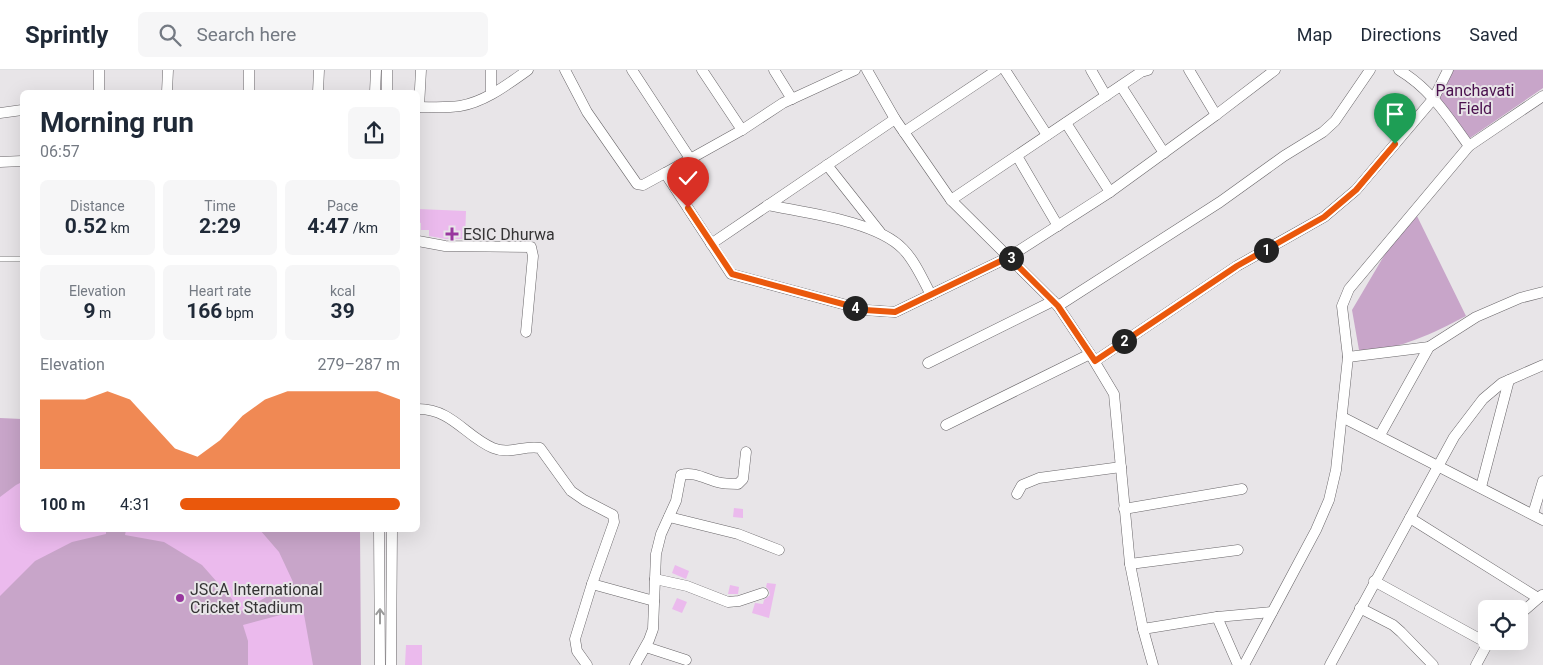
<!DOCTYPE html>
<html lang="en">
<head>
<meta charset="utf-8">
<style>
  :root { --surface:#fff; --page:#f6f6f7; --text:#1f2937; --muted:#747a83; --line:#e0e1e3; --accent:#ea580c }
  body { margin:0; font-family:Roboto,sans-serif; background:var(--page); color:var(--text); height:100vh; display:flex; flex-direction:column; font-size:19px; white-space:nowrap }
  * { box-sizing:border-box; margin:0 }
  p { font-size:16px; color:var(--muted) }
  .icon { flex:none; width:28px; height:28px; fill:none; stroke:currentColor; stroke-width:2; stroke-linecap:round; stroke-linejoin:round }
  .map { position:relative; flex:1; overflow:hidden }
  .side { position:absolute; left:20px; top:20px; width:400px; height:442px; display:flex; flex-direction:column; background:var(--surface); border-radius:8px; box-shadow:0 5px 20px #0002 }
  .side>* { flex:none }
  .buttons { position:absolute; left:1478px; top:530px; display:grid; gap:10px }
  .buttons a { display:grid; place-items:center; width:50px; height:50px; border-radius:8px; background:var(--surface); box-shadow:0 5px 20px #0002; font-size:25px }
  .pin { position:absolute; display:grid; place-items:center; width:42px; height:42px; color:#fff; margin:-51px -21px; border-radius:50% 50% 50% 0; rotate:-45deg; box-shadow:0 0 5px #0007 }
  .pin .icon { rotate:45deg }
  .km { position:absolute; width:25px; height:25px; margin:-12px; border-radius:50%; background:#222; color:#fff; font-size:14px; line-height:25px; text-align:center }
  .round { display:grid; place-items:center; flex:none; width:52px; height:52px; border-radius:8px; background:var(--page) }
  .overview { display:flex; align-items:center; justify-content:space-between; height:85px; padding:0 20px }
  h1 { font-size:28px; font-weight:700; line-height:38px }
  .figures { display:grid; grid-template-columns:repeat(3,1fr); gap:8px; height:85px; padding:5px 20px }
  .figures div { display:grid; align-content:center; border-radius:8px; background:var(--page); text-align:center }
  .figures b { font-size:21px; font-weight:700 }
  .figures small { font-size:14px; font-weight:400 }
  .figures p { font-size:14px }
  .chart { height:140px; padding:10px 20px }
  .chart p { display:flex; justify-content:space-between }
  .chart svg { width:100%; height:90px; margin-top:5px; fill:var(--accent); opacity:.7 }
  ul { padding:0 20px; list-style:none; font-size:16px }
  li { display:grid; grid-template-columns:80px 60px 1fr; align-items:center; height:38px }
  li i { height:12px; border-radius:6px; background:var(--accent) }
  header { display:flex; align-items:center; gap:30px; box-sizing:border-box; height:70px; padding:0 25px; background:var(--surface); border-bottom:1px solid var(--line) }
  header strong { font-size:24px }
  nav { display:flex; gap:28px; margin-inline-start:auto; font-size:18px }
  .search { width:350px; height:45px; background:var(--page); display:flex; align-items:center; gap:12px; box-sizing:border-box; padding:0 18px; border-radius:8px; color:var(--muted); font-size:19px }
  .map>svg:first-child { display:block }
  .green { fill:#c8a5c9 }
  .building { fill:#ebbaed }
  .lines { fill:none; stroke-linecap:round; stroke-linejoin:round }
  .service-casing { stroke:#696669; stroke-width:6 }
  .minor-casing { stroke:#696669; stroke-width:11 }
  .service { stroke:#fff; stroke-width:5 }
  .minor { stroke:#fff; stroke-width:10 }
  .oneway { stroke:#9a9a9a }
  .route-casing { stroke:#fff; stroke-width:10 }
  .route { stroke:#ea580c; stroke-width:6 }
  .poi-dot { fill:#98379e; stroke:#e8e5e8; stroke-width:2 }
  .labels { text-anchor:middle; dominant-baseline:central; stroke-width:4; stroke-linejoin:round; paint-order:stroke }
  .park-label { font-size:16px; fill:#4a114e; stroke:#e8e5e8 }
  .poi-label { font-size:16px; fill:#353435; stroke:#e8e5e8; text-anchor:start }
</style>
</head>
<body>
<header>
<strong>Sprintly</strong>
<div class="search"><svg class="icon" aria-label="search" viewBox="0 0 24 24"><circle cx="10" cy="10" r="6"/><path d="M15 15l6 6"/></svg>Search here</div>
<nav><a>Map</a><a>Directions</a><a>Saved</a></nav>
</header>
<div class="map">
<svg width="1543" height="595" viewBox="0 0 1543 595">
  <rect width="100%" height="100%" fill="#e8e5e8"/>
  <g class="green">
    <path d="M 1450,0 L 1543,0 L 1543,18 L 1470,68 L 1436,31 Z"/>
    <path d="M 1417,146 L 1466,246 C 1431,264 1399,281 1359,280 L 1352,240 L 1388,179 Z"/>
    <path d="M 0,348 L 22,349 L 22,460 L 360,460 L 361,595 L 0,595 Z"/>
  </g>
  <g class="building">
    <path d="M 418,139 L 466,141 L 465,169 L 446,169 L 429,166 L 429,160 L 421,160 L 421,153 L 418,152 Z"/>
    <path d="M 22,412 L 22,460 L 106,460 L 106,464 L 72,472 L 35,491 L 0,526 L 0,427 L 16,415 Z"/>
    <path d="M 734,438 L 743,439 L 743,448 L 733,447 Z"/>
    <path d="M 126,460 L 260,460 L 279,482 L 293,512 L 238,543 L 232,529 L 202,495 L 164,472 L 125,465 Z"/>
    <path d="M 675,495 L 689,501 L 686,509 L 672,503 Z"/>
    <path d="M 767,513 L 776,514 L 769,548 L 752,543 L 755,533 L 763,534 L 764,530 L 770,525 L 769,520 L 766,517 Z"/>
    <path d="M 730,515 L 739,517 L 738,524 L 728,524 Z"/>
    <path d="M 677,528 L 687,532 L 682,543 L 672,539 Z"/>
    <path d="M 303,539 L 313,595 L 248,595 L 248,571 L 243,555 Z"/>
    <path d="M 406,575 L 422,575 L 422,595 L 405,595 Z"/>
  </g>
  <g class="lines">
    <defs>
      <path id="service" d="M 0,189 L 22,189"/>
      <g id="minor">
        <path d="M 491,0 L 491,24"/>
        <path d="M 565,0 L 587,42 L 637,114 L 643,115 L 665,103"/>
        <path d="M 632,0 L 691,90"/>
        <path d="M 702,0 L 742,60"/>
        <path d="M 774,0 L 792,29"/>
        <path d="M 855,0 L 783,33 L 742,60 L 665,103 L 731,204 L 865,240 L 895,242 L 1009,187 L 1110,122 L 1216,45 L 1275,0"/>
        <path d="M 867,0 L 895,49 L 951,130 L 1058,236 L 1090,284 L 1114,324 L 1130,494 L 1143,559 L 1153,595"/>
        <path d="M 1005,0 L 1047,65"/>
        <path d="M 1091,0 L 1106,26"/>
        <path d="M 1189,0 L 1216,45"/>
        <path d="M 1399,0 C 1431,19 1448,47 1469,76"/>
        <path d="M 1121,16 L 1164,83"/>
        <path d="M 99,22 L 99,0"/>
        <path d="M 167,22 L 168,0"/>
        <path d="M 249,22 L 249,0"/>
        <path d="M 318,22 L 319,0"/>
        <path d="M 375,22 L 376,0"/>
        <path d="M 387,22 L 387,0"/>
        <path d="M 418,37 C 432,37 446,38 460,36 C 485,32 508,14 528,0"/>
        <path d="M 419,37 L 421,0"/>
        <path d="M 0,43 L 22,40"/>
        <path d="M 1066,53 L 1110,122"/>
        <path d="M 904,62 L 997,0"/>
        <path d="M 1017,86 L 1058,156"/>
        <path d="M 0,92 L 22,91"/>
        <path d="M 827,95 L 880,162"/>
        <path d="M 951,130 L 1141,2 L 1148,0"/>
        <path d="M 768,135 C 806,143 876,151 903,179 C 915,191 923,210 931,225"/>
        <path d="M 418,171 L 445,176 L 531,177 L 533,186 L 526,262"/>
        <path d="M 711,174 L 895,49"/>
        <path d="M 1058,236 L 1220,132 L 1284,86 L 1323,62 L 1335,51 L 1370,0"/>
        <path d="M 1348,287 L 1429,277"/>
        <path d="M 1095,291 L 1237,196 L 1324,147 L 1356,120 L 1434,28 L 1448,0"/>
        <path d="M 928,293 L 1053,231"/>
        <path d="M 418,339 C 452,339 465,366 493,378 C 509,385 524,375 540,378 L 571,421 L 584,430 L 613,445 L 614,452 L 592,514 L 575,569 L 577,581 L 587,595"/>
        <path d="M 1342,347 L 1543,450"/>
        <path d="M 946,355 L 1090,284"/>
        <path d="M 1380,365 L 1429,277 L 1476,247 L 1520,228 L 1543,222"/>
        <path d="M 1481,417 L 1509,310"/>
        <path d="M 1017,424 L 1022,415 L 1039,408 L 1121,397"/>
        <path d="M 1124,439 L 1242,419"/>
        <path d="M 1533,444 L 1543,411"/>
        <path d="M 669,447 L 738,464 L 779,480"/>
        <path d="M 1410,448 L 1538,528"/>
        <path d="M 379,460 L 380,595"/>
        <path d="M 1130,494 L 1238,480"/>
        <path d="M 655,509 L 687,516 L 728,532 L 739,531 L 763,523"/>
        <path d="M 1374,511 L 1487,573"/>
        <path d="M 592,514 L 654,531"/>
        <path d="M 1360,538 L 1393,555 L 1401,562 L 1433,595"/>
        <path d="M 1519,545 L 1542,525"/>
        <path d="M 1217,547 L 1238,595"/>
        <path d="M 1143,559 L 1217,547 L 1272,542"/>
        <path d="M 646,577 L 686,590"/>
        <path d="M 391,595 L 392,460"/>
        <path d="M 635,595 L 649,570 L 653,559 L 656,484 L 661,464 L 676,431 L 681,405 C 693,401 706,409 717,412 C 724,414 732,414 738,414 L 743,409 L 746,382"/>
        <path d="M 1244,595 L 1316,460 L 1329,430 L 1336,400 L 1348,287 L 1342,236 L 1349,219 L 1469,76 L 1543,26"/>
        <path d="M 1330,595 L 1454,367 L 1483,329 L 1502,313 L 1543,295"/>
        <path d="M 1476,595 L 1489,571"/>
      </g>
    </defs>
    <use href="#service" class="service-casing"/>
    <use href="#minor" class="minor-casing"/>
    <use href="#service" class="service"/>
    <use href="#minor" class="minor"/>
  </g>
  <defs><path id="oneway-shaft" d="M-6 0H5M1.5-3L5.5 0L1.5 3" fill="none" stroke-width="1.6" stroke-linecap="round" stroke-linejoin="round" transform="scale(1.25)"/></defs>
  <use class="oneway" href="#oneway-shaft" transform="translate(380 546) rotate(-90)"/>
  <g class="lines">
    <defs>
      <path id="route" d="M 688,138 L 732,204 L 865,240 L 895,242 L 1009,187 L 1058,236 L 1095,291 L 1237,196 L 1324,147 L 1356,120 L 1395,74"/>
    </defs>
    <use href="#route" class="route-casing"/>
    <use href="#route" class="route"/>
  </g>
  <g class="poi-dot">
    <path d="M449.5 156.5h5v5h5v5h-5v5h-5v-5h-5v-5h5z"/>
    <circle cx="180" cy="528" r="5"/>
  </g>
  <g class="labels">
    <g class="park-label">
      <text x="1475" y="20">Panchavati<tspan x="1475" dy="18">Field</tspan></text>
    </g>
    <g class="poi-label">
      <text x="463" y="164">ESIC Dhurwa</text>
      <text x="190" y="519">JSCA International<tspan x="190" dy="18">Cricket Stadium</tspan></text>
    </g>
  </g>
</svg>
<div class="buttons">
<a><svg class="icon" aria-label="locate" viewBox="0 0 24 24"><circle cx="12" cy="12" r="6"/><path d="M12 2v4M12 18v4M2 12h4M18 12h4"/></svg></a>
</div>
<div class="pin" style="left:1395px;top:74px;background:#1e9e55"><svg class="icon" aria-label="arrive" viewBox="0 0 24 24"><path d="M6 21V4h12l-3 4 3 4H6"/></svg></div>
<div class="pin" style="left:688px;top:138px;background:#d93025"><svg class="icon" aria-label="check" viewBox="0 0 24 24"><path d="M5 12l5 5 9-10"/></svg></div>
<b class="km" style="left:1266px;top:180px">1</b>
<b class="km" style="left:1124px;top:271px">2</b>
<b class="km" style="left:1011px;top:188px">3</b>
<b class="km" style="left:855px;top:238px">4</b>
<section class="side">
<div class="overview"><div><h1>Morning run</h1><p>06:57</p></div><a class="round"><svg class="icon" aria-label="share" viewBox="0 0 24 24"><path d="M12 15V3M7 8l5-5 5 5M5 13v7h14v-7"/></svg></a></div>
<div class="figures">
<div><p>Distance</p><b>0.52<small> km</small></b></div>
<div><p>Time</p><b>2:29</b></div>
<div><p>Pace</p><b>4:47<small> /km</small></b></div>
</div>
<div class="figures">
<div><p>Elevation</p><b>9<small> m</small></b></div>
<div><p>Heart rate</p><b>166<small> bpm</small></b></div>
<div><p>kcal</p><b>39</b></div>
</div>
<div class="chart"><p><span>Elevation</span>279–287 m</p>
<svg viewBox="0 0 160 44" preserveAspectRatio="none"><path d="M0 44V10L10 10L20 10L30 6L40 10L50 22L60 34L70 38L80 30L90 18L100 10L110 6L120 6L130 6L140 6L150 6L160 10V44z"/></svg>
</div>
<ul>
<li><b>100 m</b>4:31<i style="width:100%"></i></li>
</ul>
</section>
</div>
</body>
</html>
